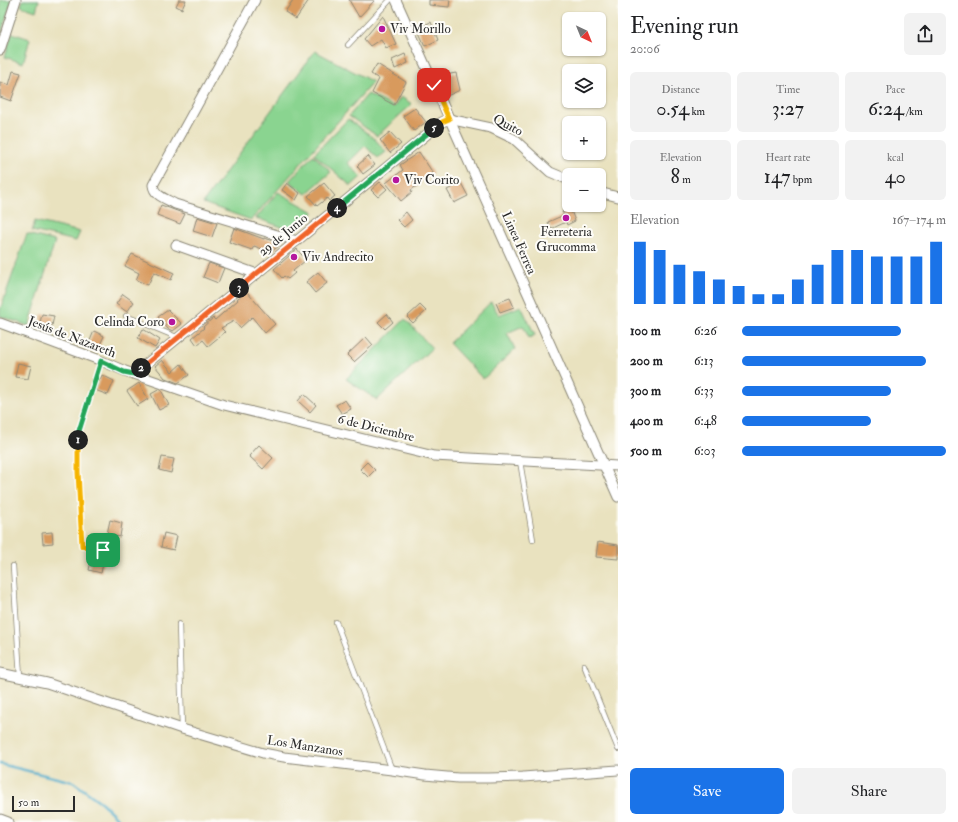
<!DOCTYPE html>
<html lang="en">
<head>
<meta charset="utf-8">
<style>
  :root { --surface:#fff; --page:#f2f2f2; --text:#202124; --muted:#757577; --accent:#1a73e8 }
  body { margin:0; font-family:"IM FELL Double Pica",serif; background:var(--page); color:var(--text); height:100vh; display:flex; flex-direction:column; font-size:15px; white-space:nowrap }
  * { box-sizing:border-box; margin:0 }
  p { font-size:13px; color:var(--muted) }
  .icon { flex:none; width:22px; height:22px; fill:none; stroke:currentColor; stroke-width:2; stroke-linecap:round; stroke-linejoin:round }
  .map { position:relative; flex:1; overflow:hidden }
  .side { display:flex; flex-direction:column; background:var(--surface); width:340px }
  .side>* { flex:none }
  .needle { width:26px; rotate:137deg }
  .fabs { position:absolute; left:562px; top:12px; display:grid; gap:8px }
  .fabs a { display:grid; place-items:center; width:44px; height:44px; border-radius:6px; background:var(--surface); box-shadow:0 1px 3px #0004; font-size:20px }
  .scale { position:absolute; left:12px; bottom:10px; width:63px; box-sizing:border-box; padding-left:4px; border:2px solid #2b2b2b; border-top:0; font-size:11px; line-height:14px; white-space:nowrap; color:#2b2b2b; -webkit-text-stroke:3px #fdfcf7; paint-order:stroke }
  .pin { position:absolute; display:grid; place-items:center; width:34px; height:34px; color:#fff; margin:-17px; border-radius:8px; box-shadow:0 2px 6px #0006 }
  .km { position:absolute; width:20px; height:20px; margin:-10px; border-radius:50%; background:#222; color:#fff; font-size:11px; line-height:20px; text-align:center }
  .round { display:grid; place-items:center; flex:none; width:42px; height:42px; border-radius:6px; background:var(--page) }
  .headline { display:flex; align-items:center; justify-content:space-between; height:68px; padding:0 12px }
  h1 { font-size:22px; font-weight:600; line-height:30px }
  .stats { display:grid; grid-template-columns:repeat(3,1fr); gap:6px; height:68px; padding:4px 12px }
  .stats div { display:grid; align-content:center; border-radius:6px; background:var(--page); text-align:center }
  .stats b { font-size:20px; font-weight:600 }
  .stats small { font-size:11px; font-weight:400 }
  .stats p { font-size:11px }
  .chart { height:112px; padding:8px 12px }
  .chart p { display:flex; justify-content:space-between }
  .chart svg { width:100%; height:72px; margin-top:4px; stroke:var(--accent); stroke-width:6 }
  .primary-button { display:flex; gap:8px; margin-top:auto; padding:8px 12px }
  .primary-button a { flex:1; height:46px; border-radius:6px; background:var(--accent); color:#fff; font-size:16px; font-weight:600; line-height:46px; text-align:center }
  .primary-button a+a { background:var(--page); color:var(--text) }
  ul { padding:0 12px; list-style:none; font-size:13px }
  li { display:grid; grid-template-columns:64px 48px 1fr; align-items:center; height:30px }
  li i { height:10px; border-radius:5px; background:var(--accent) }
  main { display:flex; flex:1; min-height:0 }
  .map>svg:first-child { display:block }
  .green { fill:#8ad490; stroke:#5a805e }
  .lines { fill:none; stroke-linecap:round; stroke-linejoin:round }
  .stream { stroke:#4caccb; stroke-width:2.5 }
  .building { fill:#d89a5d }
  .lane-casing { stroke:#8a8675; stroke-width:6 }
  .street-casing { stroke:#8a8675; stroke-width:11 }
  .path { stroke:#8a8675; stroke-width:1.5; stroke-dasharray:3 3; stroke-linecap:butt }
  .lane { stroke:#fff; stroke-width:4.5 }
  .street { stroke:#fff; stroke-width:9 }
  .split-1-casing { stroke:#fff; stroke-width:8 }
  .split-2-casing { stroke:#fff; stroke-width:8 }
  .split-3-casing { stroke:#fff; stroke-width:8 }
  .split-4-casing { stroke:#fff; stroke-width:8 }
  .split-5-casing { stroke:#fff; stroke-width:8 }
  .split-6-casing { stroke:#fff; stroke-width:8 }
  .split-1 { stroke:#f5b400; stroke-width:5 }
  .split-2 { stroke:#22a559; stroke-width:5 }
  .split-3 { stroke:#f0652b; stroke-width:5 }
  .split-4 { stroke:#f0652b; stroke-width:5 }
  .split-5 { stroke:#22a559; stroke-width:5 }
  .split-6 { stroke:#f5b400; stroke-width:5 }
  .poi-dot { fill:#b5179e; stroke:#fdfcf7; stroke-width:1.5 }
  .labels { text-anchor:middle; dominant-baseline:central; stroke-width:4; stroke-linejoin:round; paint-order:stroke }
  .poi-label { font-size:13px; fill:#2b2b2b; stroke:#fdfcf7; text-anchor:start }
  .street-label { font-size:13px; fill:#2b2b2b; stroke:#fdfcf7 }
</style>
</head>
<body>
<main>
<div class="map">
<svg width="618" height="822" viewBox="0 0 618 822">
  <rect width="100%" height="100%" fill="#fdfcf7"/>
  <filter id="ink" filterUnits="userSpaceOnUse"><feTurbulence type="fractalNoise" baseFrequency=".025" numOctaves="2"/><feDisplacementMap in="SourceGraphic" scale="8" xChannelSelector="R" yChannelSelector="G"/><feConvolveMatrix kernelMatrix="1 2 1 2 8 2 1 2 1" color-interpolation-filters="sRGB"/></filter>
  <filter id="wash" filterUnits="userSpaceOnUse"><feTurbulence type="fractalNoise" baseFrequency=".012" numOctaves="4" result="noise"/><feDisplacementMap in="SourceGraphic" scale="16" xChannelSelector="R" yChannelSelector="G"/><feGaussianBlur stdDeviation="0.9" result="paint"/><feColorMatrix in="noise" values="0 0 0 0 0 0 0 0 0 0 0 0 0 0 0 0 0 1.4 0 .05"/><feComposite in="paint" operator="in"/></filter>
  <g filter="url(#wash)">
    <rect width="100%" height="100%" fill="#e9e2bf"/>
    <g class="green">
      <path d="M 0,0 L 12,0 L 0,36 Z"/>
      <path d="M 23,0 L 39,0 L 36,11 L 21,6 Z"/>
      <path d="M 12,33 L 30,39 L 23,63 L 5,57 Z"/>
      <path d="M 315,51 L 373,82 L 251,220 L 203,203 Z"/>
      <path d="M 368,94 L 394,107 L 401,97 L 412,104 L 377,136 L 349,116 Z"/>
      <path d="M 348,119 L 374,138 L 386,152 L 378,158 L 365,146 L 348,163 L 361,177 L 351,186 L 314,154 Z"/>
      <path d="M 313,155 L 331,172 L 306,194 L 289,181 Z"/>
      <path d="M 278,192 L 314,212 L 293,231 L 256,218 Z"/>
      <path d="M 35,221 L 80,232 L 76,241 L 32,231 Z"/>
      <path d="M 27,234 L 55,241 L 29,326 L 0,316 L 0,310 Z"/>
      <path d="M 491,302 L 499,315 L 521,306 L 535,335 L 529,338 L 523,326 L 507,333 L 515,349 L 483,379 L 449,343 Z"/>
      <path d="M 405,319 L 432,348 L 377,400 L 346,379 Z"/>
    </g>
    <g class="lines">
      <path class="stream" d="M 0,764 L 73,782 L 102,803 L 121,822"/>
    </g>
    <g id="blocks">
      <g class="building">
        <path d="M 179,0 L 186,0 L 182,9 L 176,6 Z"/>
        <path d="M 293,0 L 309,0 L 296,19 L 285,12 Z"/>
        <path d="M 349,0 L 375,0 L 359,17 Z"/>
        <path d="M 429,0 L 450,0 L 449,7 L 429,5 Z"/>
        <path d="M 383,16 L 396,44 L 386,48 L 381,39 L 370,46 L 364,39 Z"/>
        <path d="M 431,22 L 438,40 L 425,46 L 417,28 Z"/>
        <path d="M 405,54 L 408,63 L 395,69 L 392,60 Z"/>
        <path d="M 377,64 L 406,82 L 394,105 L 372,93 L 379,79 L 371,74 Z"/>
        <path d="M 13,71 L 21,73 L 11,101 L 0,97 L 0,82 L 9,85 Z"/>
        <path d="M 456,73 L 460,90 L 447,96 L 440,76 Z"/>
        <path d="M 415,108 L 426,122 L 414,131 L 403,116 Z"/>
        <path d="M 390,132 L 401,144 L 390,153 L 380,140 Z"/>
        <path d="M 419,152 L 433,173 L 420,182 L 421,183 L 411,190 L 412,192 L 401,201 L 386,183 L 403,170 L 400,165 Z"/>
        <path d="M 368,156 L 375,165 L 363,174 L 357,166 Z"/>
        <path d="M 380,182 L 387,189 L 378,197 L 371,190 Z"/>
        <path d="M 287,183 L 300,193 L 296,200 L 282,190 Z"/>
        <path d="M 324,183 L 335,196 L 329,201 L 327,198 L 317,206 L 308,196 Z"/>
        <path d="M 461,183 L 468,196 L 454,203 L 447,190 Z"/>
        <path d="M 161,205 L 185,214 L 180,224 L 157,215 Z"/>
        <path d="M 570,208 L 575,221 L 567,225 L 566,222 L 551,229 L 548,222 L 564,215 L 562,212 Z"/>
        <path d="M 406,212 L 412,220 L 404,227 L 397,220 Z"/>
        <path d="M 197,217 L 217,223 L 212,237 L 193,231 Z"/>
        <path d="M 234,228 L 264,239 L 264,238 L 278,242 L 279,246 L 270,252 L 254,246 L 252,250 L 229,242 Z"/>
        <path d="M 297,249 L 306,260 L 293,271 L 295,273 L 288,279 L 284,276 L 282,278 L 274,269 Z"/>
        <path d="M 132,254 L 174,273 L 171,280 L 154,272 L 148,285 L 136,280 L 139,273 L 125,266 Z"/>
        <path d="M 209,263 L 224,268 L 218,283 L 203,277 Z"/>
        <path d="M 318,272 L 327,283 L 315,293 L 306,282 Z"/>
        <path d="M 246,291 L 275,324 L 265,333 L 252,317 L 240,328 L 234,321 L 221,328 L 225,332 L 208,346 L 203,340 L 197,345 L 192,338 L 204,328 L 203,327 L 213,318 L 215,320 L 238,300 L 237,299 Z"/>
        <path d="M 123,294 L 134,302 L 127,312 L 116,304 Z"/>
        <path d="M 510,298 L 514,307 L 500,312 L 496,303 Z"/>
        <path d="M 420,305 L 426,311 L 413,323 L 407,317 Z"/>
        <path d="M 168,310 L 182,324 L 173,331 L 168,329 L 158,317 Z"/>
        <path d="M 42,314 L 54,316 L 51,330 L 39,327 Z"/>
        <path d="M 387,314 L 393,322 L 385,329 L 378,322 Z"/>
        <path d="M 143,329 L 160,340 L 155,348 L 138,338 Z"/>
        <path d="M 94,331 L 104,336 L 99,347 L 89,343 Z"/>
        <path d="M 366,337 L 373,345 L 354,362 L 347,355 Z"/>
        <path d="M 162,360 L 172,372 L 181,364 L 189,375 L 178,383 L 165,378 L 155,366 Z"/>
        <path d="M 18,363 L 31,366 L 28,379 L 15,377 Z"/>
        <path d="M 102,375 L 114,381 L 108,395 L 95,390 Z"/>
        <path d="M 139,383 L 148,399 L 137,406 L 127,391 Z"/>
        <path d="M 160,389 L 161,390 L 169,405 L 159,410 L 151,394 Z"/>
        <path d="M 304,394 L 316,405 L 310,412 L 298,401 Z"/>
        <path d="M 345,400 L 351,409 L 342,414 L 336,405 Z"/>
        <path d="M 259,445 L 273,458 L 263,469 L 249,456 Z"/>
        <path d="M 162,457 L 174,459 L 171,473 L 159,470 Z"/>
        <path d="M 367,462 L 375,470 L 368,477 L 360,469 Z"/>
        <path d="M 110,520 L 122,523 L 120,537 L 107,534 Z"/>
        <path d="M 52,532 L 53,543 L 43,544 L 42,533 Z"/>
        <path d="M 164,533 L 177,536 L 174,550 L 161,547 Z"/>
        <path d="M 598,542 L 618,545 L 618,559 L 596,557 Z"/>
        <path d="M 92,557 L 104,559 L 101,573 L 89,570 Z"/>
      </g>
    </g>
  </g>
  <g filter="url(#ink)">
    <use href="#blocks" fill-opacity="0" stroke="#8a8675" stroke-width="1"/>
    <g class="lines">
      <defs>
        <g id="lane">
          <path d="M 348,45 L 390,0"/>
          <path d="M 126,316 L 179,338"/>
          <path d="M 520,461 L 533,540"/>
          <path d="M 13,566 L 20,677"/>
          <path d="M 336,622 L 392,770"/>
          <path d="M 179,624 L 182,729"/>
          <path d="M 584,665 L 618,749"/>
        </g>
        <g id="street">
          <path d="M 255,0 L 153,185 C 154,196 167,199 175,204 L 297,241"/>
          <path d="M 396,0 L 528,294 L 618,497"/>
          <path d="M 0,50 L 16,0"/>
          <path d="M 449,119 L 491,128 L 514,139 L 550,172 L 569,180"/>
          <path d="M 599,192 L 618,197"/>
          <path d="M 176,245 L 257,274"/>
          <path d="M 0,323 L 97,359 L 125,371 L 134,374 L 224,405 L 434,456 L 618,466"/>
          <path d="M 134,374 L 442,122 L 449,119"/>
          <path d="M 0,673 L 47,683 L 182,729 L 263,753 L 284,757 L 392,770 L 425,775 L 458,778 L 489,778 L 523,777 L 618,770"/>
          <path d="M 0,819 L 8,822"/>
        </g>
      </defs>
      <use href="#lane" class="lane-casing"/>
      <use href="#street" class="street-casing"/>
      <path class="path" d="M 99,368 L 78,434 L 78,472 L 82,546 L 103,550"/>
      <use href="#lane" class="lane"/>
      <use href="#street" class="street"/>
    </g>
  </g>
  <g class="lines" filter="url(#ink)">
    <defs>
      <path id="split-1" d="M 78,440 L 78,472 L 82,546 L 103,550"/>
      <path id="split-2" d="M 78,440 L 78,434 L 101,361 L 124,372 L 134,374 L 141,368"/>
      <path id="split-3" d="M 141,368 L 239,288"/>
      <path id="split-4" d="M 239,288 L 337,208"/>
      <path id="split-5" d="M 337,208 L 434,128"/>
      <path id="split-6" d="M 434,85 L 449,119 L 442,122 L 434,128"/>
    </defs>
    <use href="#split-1" class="split-1-casing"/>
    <use href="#split-2" class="split-2-casing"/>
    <use href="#split-3" class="split-3-casing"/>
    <use href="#split-4" class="split-4-casing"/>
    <use href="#split-5" class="split-5-casing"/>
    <use href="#split-6" class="split-6-casing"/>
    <use href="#split-1" class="split-1"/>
    <use href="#split-2" class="split-2"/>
    <use href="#split-3" class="split-3"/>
    <use href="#split-4" class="split-4"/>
    <use href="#split-5" class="split-5"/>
    <use href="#split-6" class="split-6"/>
  </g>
  <g class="poi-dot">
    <circle cx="382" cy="29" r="4"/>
    <circle cx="396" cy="180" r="4"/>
    <circle cx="566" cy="218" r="4"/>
    <circle cx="294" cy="257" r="4"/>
    <circle cx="172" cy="322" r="4"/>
  </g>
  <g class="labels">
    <g class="poi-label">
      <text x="390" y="29">Viv Morillo</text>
      <text x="404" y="180">Viv Corito</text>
      <text x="566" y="232" text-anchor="middle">Ferreteria<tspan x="566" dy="15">Grucomma</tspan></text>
      <text x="302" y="257">Viv Andrecito</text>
      <text x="164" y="322" text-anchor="end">Celinda Coro</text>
    </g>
    <g class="street-label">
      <text transform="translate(508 125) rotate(28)">Quito</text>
      <text transform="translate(283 235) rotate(-39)">29 de Junio</text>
      <text transform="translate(519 243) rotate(66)">Linea Ferrea</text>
      <text transform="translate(72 337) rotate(21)">Jesús de Nazareth</text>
      <text transform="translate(376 428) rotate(14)">6 de Diciembre</text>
      <text transform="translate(305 746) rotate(9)">Los Manzanos</text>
    </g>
  </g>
</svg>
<div class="fabs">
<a><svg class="needle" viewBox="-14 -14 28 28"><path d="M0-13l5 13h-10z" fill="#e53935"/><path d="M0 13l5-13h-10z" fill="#757577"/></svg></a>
<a><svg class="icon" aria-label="layers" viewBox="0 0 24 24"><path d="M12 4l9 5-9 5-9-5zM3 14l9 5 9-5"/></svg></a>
<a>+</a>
<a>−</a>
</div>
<div class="scale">50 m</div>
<div class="pin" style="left:103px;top:550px;background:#1e9e55"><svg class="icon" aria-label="arrive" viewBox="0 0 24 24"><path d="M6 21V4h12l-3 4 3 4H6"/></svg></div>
<div class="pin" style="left:434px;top:85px;background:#d93025"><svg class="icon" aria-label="check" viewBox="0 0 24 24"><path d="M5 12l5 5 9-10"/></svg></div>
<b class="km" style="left:78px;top:440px">1</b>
<b class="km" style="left:141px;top:368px">2</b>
<b class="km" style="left:239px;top:288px">3</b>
<b class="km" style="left:337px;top:208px">4</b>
<b class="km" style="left:434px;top:128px">5</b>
</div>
<section class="side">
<div class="headline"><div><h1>Evening run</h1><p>20:06</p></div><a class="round"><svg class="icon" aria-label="share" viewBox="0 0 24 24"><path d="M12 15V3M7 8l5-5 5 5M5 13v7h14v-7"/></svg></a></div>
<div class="stats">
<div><p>Distance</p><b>0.54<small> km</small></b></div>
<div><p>Time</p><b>3:27</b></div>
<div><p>Pace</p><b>6:24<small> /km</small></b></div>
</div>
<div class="stats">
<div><p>Elevation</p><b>8<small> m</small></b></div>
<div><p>Heart rate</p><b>147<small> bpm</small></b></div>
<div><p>kcal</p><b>40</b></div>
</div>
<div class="chart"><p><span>Elevation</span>167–174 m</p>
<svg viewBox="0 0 160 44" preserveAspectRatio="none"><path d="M5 44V6M15 44V11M25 44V20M35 44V24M45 44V29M55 44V33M65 44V38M75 44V38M85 44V29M95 44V20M105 44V11M115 44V11M125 44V15M135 44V15M145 44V15M155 44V6"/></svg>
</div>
<ul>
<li><b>100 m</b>6:26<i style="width:78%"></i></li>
<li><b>200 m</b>6:13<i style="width:90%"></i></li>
<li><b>300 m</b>6:33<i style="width:73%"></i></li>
<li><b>400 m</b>6:48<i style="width:63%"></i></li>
<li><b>500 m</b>6:03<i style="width:100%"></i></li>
</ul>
<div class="primary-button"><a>Save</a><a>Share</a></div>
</section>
</main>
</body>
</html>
